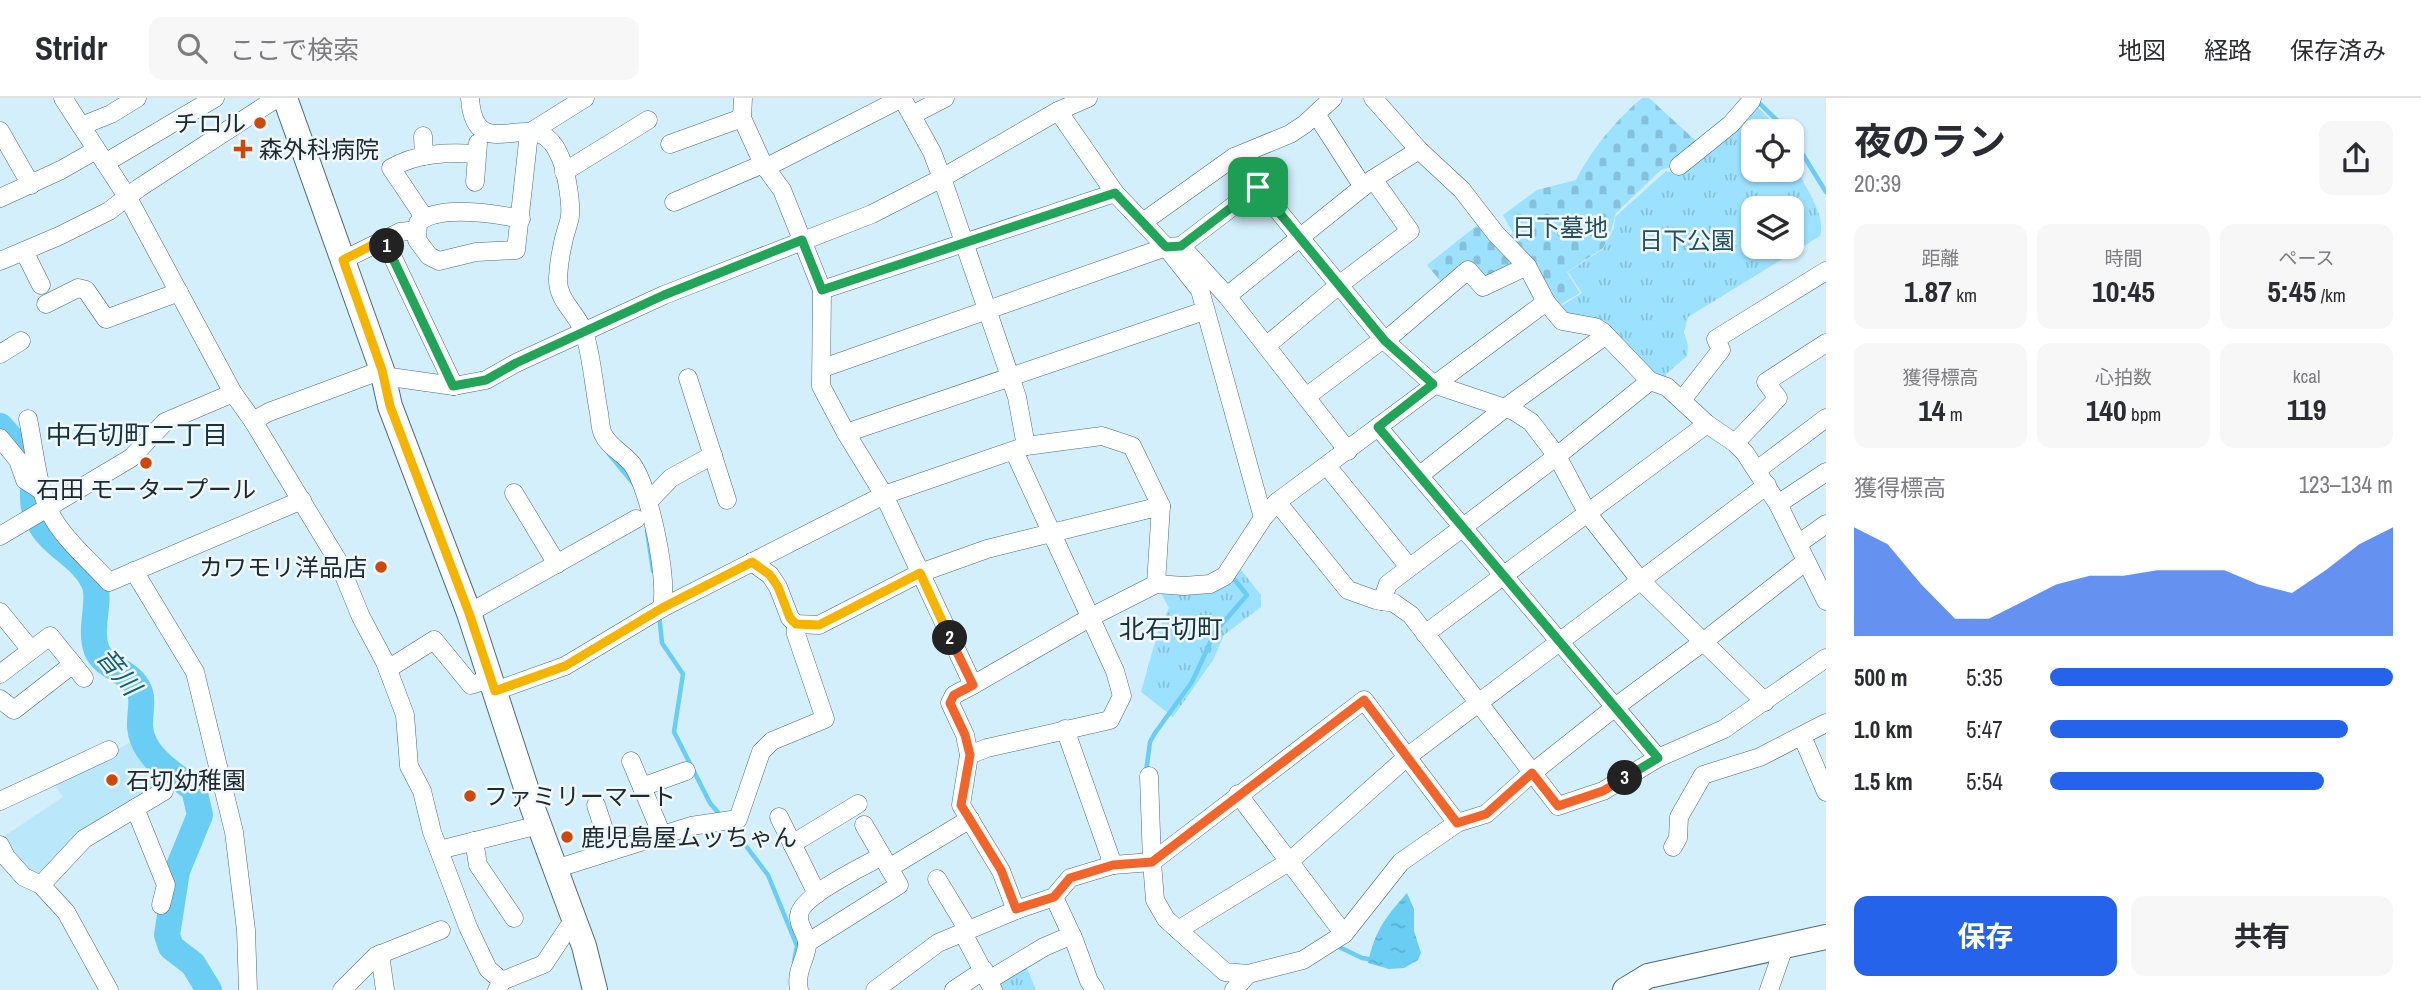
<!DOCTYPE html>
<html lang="ja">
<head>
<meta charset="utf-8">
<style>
  :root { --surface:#fff; --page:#f7f7f7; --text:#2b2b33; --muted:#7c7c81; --line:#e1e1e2; --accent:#2563eb }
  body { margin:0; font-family:"Archivo Narrow","Noto Sans JP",sans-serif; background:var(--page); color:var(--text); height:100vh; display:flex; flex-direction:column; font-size:26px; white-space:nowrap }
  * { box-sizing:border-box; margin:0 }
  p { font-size:23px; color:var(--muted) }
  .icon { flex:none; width:38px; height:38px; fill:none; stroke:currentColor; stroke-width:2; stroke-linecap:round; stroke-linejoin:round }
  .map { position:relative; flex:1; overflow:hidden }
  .side { display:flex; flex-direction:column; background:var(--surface); width:595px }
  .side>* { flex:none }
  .tools { position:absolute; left:1741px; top:21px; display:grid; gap:14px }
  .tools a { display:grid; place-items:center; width:63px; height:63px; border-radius:14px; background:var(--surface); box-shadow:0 2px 5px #0004; font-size:35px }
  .pin { position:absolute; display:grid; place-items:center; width:60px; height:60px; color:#fff; margin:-30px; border-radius:14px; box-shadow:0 4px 10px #0006 }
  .km { position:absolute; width:35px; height:35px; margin:-18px; border-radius:50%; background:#222; color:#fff; font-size:19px; line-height:35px; text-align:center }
  .round { display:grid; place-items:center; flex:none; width:74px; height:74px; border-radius:14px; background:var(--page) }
  .overview { display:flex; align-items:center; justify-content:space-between; height:119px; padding:0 28px }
  h1 { font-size:38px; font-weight:700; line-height:52px }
  .stats { display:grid; grid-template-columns:repeat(3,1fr); gap:10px; height:119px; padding:7px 28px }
  .stats div { display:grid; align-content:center; border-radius:14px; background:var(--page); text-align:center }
  .stats b { font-size:30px; font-weight:700 }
  .stats small { font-size:19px; font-weight:400 }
  .stats p { font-size:19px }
  .chart { height:196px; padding:14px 28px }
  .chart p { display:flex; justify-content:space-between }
  .chart svg { width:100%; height:126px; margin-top:7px; fill:var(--accent); opacity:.7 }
  .button { display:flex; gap:14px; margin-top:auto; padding:14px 28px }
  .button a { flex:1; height:80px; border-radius:14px; background:var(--accent); color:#fff; font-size:28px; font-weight:700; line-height:80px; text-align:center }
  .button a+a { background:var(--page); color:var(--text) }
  ul { padding:0 28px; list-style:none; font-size:23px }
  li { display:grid; grid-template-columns:112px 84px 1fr; align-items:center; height:52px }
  li i { height:18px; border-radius:9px; background:var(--accent) }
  header { display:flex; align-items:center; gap:42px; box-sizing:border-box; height:98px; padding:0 35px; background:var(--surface); border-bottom:2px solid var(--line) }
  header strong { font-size:33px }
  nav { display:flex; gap:38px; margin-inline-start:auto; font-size:24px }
  .search { width:490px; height:63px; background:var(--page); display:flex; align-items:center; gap:18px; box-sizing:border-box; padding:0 24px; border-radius:14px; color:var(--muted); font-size:26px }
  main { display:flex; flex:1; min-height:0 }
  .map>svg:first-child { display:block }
  .built { fill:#bbe7fa }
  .grass { fill:url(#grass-tufts); fill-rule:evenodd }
  .cemetery { fill:url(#cemetery-stones) }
  .water { fill:url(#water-ripples) }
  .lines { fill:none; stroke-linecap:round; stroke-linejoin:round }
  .stream { stroke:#6acdf3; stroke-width:4.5 }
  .river { stroke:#6acdf3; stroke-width:26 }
  .street-casing { stroke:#4c6b79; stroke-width:19 }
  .secondary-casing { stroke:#4c6b79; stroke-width:26 }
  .street { stroke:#fff; stroke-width:18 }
  .secondary { stroke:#fff; stroke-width:24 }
  .split-1-casing { stroke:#fff; stroke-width:14 }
  .split-2-casing { stroke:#fff; stroke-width:14 }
  .split-3-casing { stroke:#fff; stroke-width:14 }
  .split-4-casing { stroke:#fff; stroke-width:14 }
  .split-1 { stroke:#22a559; stroke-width:9 }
  .split-2 { stroke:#f5b400; stroke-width:9 }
  .split-3 { stroke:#f0652b; stroke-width:9 }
  .split-4 { stroke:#22a559; stroke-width:9 }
  .poi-dot { fill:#cd4809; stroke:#f1f8fb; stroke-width:2.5 }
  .labels { text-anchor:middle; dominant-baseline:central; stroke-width:5; stroke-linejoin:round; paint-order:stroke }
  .poi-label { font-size:24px; fill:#1c292f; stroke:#f1f8fb; text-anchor:start }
  .park-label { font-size:24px; fill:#244f5f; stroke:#f1f8fb }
  .neighbourhood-label { font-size:26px; fill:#15333f; stroke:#f1f8fb }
  .water-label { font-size:26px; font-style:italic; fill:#0f607a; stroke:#f1f8fb }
</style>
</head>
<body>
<header>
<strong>Stridr</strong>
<div class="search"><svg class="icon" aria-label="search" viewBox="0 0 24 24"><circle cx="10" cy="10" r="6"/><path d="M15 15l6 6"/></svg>ここで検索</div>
<nav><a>地図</a><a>経路</a><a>保存済み</a></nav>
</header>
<main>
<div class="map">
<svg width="1826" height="892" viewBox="0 0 1826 892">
  <defs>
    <pattern id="grass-tufts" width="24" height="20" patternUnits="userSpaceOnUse" patternTransform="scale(1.75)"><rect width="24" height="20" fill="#9ce1ff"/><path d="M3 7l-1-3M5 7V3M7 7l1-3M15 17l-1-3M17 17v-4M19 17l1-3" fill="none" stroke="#86c1db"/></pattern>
    <pattern id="cemetery-stones" width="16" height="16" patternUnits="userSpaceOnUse" patternTransform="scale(1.75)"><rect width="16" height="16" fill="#9ce1ff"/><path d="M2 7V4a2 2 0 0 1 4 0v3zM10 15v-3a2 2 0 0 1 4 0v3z" fill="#86c1db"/></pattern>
    <pattern id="water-ripples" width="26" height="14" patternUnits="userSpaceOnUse" patternTransform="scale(1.75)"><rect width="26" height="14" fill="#6acdf3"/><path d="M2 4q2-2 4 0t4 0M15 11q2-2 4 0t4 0" fill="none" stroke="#5bb0d1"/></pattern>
  </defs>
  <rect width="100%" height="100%" fill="#d3effb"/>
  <path class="built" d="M 138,640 L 170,687 L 136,700 L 50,762 L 46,774 L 40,779 L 23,769 L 3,739 L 63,699 L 54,686 Z"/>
  <g class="grass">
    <path d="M 1757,8 L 1781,33 L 1754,33 L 1754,72 L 1792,72 L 1792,52 C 1797,60 1797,70 1801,79 C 1809,96 1826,119 1820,138 L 1688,219 L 1684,234 L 1688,248 L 1687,258 L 1666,276 L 1667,283 L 1649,274 L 1558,210 L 1582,195 L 1568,174 L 1603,151 L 1614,130 L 1615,119 L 1666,73 L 1680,76 L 1747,21 ZM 1754,110 L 1792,110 L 1792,149 L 1754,149 Z"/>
    <path d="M 1238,468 L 1261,497 L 1261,509 L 1224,537 L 1213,562 L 1173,619 L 1141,594 L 1159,530 L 1169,510 L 1157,488 L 1192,490 Z"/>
    <path d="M 1026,868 L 1036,892 L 998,892 L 995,888 Z"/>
  </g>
  <g class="cemetery">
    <path d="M 1642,0 L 1649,0 L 1696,43 L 1674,68 L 1661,72 L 1616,115 L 1609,139 L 1603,150 L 1567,174 L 1580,195 L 1558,208 L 1508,140 L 1513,135 L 1503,117 L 1537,92 L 1576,82 C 1591,52 1616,22 1642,0 Z"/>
    <path d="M 1480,125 L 1517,165 L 1486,183 L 1469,163 L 1442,185 L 1427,167 Z"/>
  </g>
  <path class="water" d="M 1407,795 L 1414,811 L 1414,833 L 1421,855 L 1418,862 L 1404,870 L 1389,871 L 1368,865 C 1375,832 1385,820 1407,795 Z"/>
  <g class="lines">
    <g class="stream">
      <path d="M 1756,2 L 1788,33"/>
      <path d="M 1792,39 L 1826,94"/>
      <path d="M 609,356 L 633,385"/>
      <path d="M 647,433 L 653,473"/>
      <path d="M 659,516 L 662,545 L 683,576 L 674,634 L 710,705 L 721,718"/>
      <path d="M 1146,674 L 1150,644 L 1155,635 L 1192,584 L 1215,534 L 1247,497 L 1234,481"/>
      <path d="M 730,727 L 768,777 L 797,848 L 794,864"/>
      <path d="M 1335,849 L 1337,848 L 1362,860 L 1369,861"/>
    </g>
    <path class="river" d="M 0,328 C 16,345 32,362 33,387 C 33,400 32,409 38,422 C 51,449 83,459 94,485 C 102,503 88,530 97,553 C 103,567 124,573 133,583 C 147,598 139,612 140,629 C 142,658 173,676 194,691 L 200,717 L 177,773 L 167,837 L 171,849 L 193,866 L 209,892"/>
    <defs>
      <g id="street">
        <path d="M 63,0 L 128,100 L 233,295 L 253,323 L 269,314 L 382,272"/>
        <path d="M 470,0 C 474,62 519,21 546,39 C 554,45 557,52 561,61 C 566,73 573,110 569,123 C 563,141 559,161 558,180 C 557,204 579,216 585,237 C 592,261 594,289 599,315 C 600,321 600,330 603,336 C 608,348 624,356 632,366 C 650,392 668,479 662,510"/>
        <path d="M 743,0 L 742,20 L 763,66 L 782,92 L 822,192 L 821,288 L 846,335 L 884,397 L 973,587 L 954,597 L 950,605 L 965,637 L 969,657 L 961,707 L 1001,773 L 1016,812"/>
        <path d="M 1373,0 L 1419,52 L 1462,92 L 1496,136 L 1527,168 L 1546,204 L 1562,223 L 1595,229 L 1603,234 L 1650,283 L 1667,289 L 1707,326 L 1735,345 L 1745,355 L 1778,406 L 1826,503"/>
        <path d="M 1058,13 L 1115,95 L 1166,149 L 1181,148 L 1227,198 L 1348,353"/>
        <path d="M 1316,16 L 1363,89"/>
        <path d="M 912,17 L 945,0"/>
        <path d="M 81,28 L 111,16 L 137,0"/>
        <path d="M 0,33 L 31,87"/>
        <path d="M 423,38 L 424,58"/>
        <path d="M 670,46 L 742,20"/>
        <path d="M 1234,59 L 1385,243 L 1433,286 L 1514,313 L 1531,324 L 1557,358 L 1588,416 L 1640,482 L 1765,604"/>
        <path d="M 105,65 L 215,0"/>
        <path d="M 1679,68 L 1731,26 L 1751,3 L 1752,0"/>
        <path d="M 765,70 L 902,0"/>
        <path d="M 564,74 L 648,22"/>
        <path d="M 475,84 L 478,45"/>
        <path d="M 0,100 L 61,72 L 96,52"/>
        <path d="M 674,104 L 763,66"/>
        <path d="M 424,119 L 391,70 C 417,55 447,54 476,56"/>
        <path d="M 521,121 C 497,116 438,106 418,125 L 417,142 L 429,158 L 439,163 L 476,154 L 516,152 L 529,35 L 585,0"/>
        <path d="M 1143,124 L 1234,59 L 1290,36 L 1305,26 L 1333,0"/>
        <path d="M 384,141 L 454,288"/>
        <path d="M 1181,148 L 1258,89"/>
        <path d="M 24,153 L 41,187"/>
        <path d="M 343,162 L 400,134 L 417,132"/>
        <path d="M 0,163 L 59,138 L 109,113 L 139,90 L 277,0"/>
        <path d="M 822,192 L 1115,95"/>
        <path d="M 1227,198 L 1373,81 L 1419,52"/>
        <path d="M 46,206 L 78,190 L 86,192 L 106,221 L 179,194"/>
        <path d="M 1385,243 L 1468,172 L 1483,189 L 1527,168"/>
        <path d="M 1266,248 L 1339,187 L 1410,133 L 1373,81"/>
        <path d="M 0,256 L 21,243"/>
        <path d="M 823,270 L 1166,149 L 1200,192 L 1263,420"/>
        <path d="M 383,278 L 454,288 L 486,282 L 516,265 L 664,197 L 872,116 L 942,80 L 1058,13 L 1088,0"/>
        <path d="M 688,280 L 727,402"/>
        <path d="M 1306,299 L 1383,241"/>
        <path d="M 1682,302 L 1721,252 L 1716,241 L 1826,173"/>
        <path d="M 28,321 C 35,354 37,393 54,422 C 68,445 91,464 109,484 L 302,402"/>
        <path d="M 253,323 L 338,463 L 361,519 L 385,564 L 405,617 L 409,668 L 422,693 L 432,734 L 468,829 L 488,871 L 502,883"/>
        <path d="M 1378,329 L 1658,660"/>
        <path d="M 846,335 L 1204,213"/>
        <path d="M 0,340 L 18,362 L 25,382 L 42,393"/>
        <path d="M 1735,345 L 1778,300 L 1766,284 L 1826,245"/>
        <path d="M 1026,348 L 1102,338 L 1132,348 L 1161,408 L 1156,486"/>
        <path d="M 1327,368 L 1409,469"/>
        <path d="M 1757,372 L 1826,320"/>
        <path d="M 1420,377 L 1505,310 L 1606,237"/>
        <path d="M 514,395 L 557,466"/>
        <path d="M 649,403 L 671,380 L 713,357"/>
        <path d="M 1277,404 L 1348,492 L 1376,502 L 1394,505 L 1411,517 L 1558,708 L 1603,693 L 1658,660 L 1724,631 L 1826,560"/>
        <path d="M 1778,406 L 1826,374"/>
        <path d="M 0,438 L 131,360 L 165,324 L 233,295"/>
        <path d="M 1798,446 L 1826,426"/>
        <path d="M 752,464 L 770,477 L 778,489 L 790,520 L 796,526 L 819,527 L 920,475 L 987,451 L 1161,408"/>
        <path d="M 134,473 L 195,574 L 234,734 L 246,832 L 248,892"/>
        <path d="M 1382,503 L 1388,486 L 1557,358 L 1650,283"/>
        <path d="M 0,514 L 31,552"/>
        <path d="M 469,515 L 636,421"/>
        <path d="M 1425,536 L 1707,326"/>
        <path d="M 388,571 L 434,542 L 471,587 L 491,581"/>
        <path d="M 0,576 L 50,538 L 84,580"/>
        <path d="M 973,587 L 1091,519 L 1156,486 L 1184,488 L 1210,486 L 1225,478 L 1263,420 L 1277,404 L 1546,204"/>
        <path d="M 495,593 L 565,568 L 662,510 L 884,397 L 1026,348 L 1017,299 L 942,80 L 932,54 L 902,0"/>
        <path d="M 0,601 L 14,612 L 73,566"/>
        <path d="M 1065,631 L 1113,767"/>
        <path d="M 1802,638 L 1826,694"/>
        <path d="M 969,657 L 987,650 L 1110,622 L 1122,598 L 1115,573 L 1014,353"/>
        <path d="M 631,663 L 662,737"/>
        <path d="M 642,689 L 686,673"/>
        <path d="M 1238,696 L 1344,836"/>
        <path d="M 0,703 L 109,652"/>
        <path d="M 596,707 L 611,753"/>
        <path d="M 135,710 L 166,787 L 161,807"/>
        <path d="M 779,719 L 817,796"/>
        <path d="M 1457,725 L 1364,602 L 1152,764 L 1155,802 L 1166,821 L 1225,874 L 1248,876 L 1303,862 L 1344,836 L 1401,764 L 1457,725 L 1486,716 L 1532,675 L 1614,610 L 1703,544 L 1805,464"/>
        <path d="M 474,743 L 478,767 L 514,820"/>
        <path d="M 792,746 L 858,706"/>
        <path d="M 0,747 L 6,759 L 24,779 L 41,787 L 66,814 L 109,892"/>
        <path d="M 1673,749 L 1678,740 L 1679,719 L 1703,677 L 1760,659 L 1826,625"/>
        <path d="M 439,752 L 539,727"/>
        <path d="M 889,770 L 970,721"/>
        <path d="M 555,771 L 691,728 L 738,721 L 761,654 L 772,643 L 825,621 L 796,536 L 796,526"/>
        <path d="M 937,781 L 968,832"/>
        <path d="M 41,787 L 84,741 L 164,693"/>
        <path d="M 1054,799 L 1074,842 L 1089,883 L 1095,892"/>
        <path d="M 1178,832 L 1290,763 L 1407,659 L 1767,387"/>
        <path d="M 963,835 L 993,892"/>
        <path d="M 807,845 L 899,787 L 864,727"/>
        <path d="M 380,856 L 385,892"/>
        <path d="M 989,882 L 1044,849 L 1072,837"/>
        <path d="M 342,892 L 376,858 L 441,832"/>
        <path d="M 497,892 L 502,883 L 544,866 L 574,821"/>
        <path d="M 799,892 C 795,870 808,860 807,844 C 806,835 798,827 799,818 C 800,798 864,768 882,758"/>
        <path d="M 875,892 L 938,845 L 1016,812 L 1054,799 L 1070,780 L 1113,767 L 1152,764 L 1149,678"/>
        <path d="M 954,892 L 984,872"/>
        <path d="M 1234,892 L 1248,876"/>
        <path d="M 1769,892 L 1784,849"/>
      </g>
      <g id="secondary">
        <path d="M 285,0 L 382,272 L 390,308 L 469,515 L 532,708 L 584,848 L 595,892"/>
        <path d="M 1625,892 L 1648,878 L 1826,839"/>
      </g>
    </defs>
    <use href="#street" class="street-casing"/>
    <use href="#secondary" class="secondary-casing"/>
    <use href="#street" class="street"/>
    <use href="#secondary" class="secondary"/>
  </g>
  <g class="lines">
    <defs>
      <path id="split-1" d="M 387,148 L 453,288 L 486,282 L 516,265 L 664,197 L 802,142 L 822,192 L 1115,95 L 1166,149 L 1181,148 L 1258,89"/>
      <path id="split-2" d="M 387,148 L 384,141 L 343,162 L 382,272 L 390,308 L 469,515 L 495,593 L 565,568 L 662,510 L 752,464 L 770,477 L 778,489 L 790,520 L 796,526 L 819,527 L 920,475 L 950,540"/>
      <path id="split-3" d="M 950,540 L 973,587 L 954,597 L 950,605 L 965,637 L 970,657 L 961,707 L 1001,772 L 1016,811 L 1054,799 L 1070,780 L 1113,767 L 1152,764 L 1364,602 L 1457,725 L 1486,716 L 1532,675 L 1558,708 L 1603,693 L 1625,680"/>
      <path id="split-4" d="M 1258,89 L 1385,243 L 1433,286 L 1378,329 L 1658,660 L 1625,680"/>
    </defs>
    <use href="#split-1" class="split-1-casing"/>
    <use href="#split-2" class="split-2-casing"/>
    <use href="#split-3" class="split-3-casing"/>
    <use href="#split-4" class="split-4-casing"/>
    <use href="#split-1" class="split-1"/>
    <use href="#split-2" class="split-2"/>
    <use href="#split-3" class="split-3"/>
    <use href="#split-4" class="split-4"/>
  </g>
  <g class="poi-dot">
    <circle cx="260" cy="25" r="7"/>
    <path d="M239.5 40.5h7v7h7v7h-7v7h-7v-7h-7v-7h7z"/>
    <circle cx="146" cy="365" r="7"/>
    <circle cx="381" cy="469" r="7"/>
    <circle cx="112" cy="682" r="7"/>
    <circle cx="470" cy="698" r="7"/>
    <circle cx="567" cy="739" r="7"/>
  </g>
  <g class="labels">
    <g class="poi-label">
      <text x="246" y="25" text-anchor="end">チロル</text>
      <text x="259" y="51">森外科病院</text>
      <text x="146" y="391" text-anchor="middle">石田 モータープール</text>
      <text x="367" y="469" text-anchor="end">カワモリ洋品店</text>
      <text x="126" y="682">石切幼稚園</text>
      <text x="484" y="698">ファミリーマート</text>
      <text x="581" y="739">鹿児島屋ムッちゃん</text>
    </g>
    <g class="park-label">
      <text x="1560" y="129">日下墓地</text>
      <text x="1687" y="142">日下公園</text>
    </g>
    <g class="neighbourhood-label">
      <text x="137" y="336">中石切町二丁目</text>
      <text x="1171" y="530">北石切町</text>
    </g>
    <g class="water-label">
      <text transform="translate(119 573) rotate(51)">音川</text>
    </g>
  </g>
</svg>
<div class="tools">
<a><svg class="icon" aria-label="locate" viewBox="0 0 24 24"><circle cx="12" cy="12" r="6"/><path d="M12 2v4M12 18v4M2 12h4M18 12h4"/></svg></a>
<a><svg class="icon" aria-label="layers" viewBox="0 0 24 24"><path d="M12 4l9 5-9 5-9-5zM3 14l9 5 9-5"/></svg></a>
</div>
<div class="pin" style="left:1258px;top:89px;background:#1e9e55"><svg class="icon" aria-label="arrive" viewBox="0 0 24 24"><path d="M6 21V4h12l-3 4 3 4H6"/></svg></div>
<b class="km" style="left:387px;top:148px">1</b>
<b class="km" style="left:950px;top:540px">2</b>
<b class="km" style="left:1625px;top:680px">3</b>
</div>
<section class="side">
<div class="overview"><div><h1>夜のラン</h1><p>20:39</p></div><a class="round"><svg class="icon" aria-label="share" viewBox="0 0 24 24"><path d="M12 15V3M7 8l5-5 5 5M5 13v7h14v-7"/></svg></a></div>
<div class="stats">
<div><p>距離</p><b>1.87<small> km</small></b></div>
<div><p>時間</p><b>10:45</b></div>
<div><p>ペース</p><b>5:45<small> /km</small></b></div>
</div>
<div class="stats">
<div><p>獲得標高</p><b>14<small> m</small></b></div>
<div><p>心拍数</p><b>140<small> bpm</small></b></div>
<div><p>kcal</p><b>119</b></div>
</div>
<div class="chart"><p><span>獲得標高</span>123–134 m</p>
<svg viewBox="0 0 160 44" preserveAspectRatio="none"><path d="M0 44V6L10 12L20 26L30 38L40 38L50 32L60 26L70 23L80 23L90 21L100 21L110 21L120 26L130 29L140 21L150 12L160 6V44z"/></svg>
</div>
<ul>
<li><b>500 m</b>5:35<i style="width:100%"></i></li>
<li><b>1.0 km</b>5:47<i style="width:87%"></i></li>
<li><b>1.5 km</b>5:54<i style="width:80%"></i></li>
</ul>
<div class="button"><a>保存</a><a>共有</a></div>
</section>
</main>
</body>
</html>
